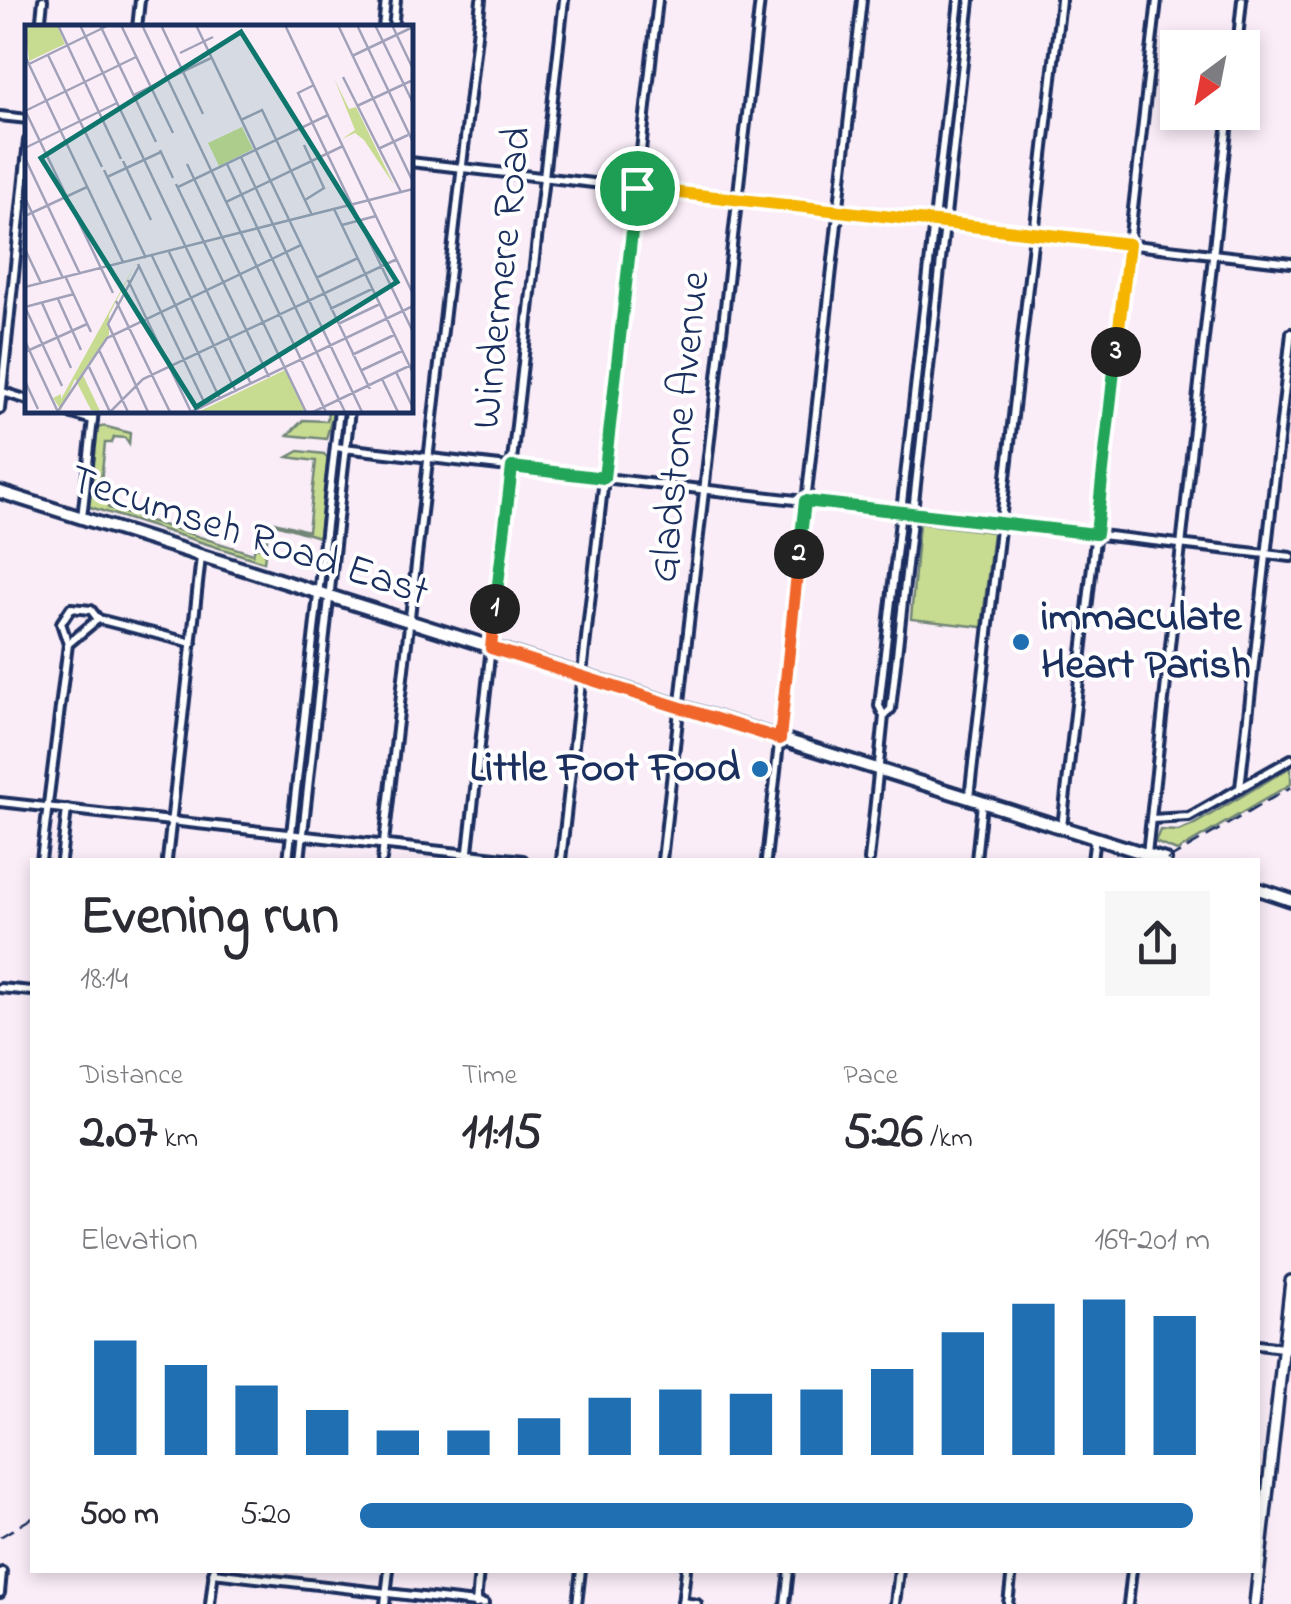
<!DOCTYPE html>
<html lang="en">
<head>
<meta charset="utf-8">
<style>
  :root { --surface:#fff; --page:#f7f7f7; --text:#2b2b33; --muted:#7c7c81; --accent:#1f6fb2 }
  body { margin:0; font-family:"Indie Flower",sans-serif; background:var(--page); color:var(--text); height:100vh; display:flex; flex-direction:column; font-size:38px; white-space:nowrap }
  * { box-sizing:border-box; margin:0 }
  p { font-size:32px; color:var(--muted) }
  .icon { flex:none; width:55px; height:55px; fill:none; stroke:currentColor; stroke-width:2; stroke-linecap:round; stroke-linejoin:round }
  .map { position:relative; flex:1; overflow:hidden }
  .details { position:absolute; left:30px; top:858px; width:1230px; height:715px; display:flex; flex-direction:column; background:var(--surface); border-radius:0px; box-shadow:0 5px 15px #0003 }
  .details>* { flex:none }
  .needle { width:65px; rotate:212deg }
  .buttons { position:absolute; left:1160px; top:30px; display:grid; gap:20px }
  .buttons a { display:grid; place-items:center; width:100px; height:100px; border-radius:0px; background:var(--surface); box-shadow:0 5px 15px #0003; font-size:50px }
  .pin { position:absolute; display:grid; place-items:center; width:85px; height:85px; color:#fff; margin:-42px; border:5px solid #fff; border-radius:50%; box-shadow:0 2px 10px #0007 }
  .km { position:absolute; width:50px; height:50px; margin:-25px; border-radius:50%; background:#222; color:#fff; font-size:28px; line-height:50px; text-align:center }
  .round { display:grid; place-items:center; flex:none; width:105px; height:105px; border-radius:0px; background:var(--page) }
  .summary { display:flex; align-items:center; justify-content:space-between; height:170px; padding:0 50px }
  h1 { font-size:55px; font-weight:700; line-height:75px }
  .metrics { display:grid; grid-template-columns:repeat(3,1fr); gap:15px; height:170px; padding:10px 50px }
  .metrics div { display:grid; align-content:center }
  .metrics b { font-size:50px; font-weight:700 }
  .metrics small { font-size:28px; font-weight:400 }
  .metrics p { font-size:28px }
  .chart { height:280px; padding:20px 50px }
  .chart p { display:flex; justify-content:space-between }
  .chart svg { width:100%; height:180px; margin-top:10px; stroke:var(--accent); stroke-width:6 }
  ul { padding:0 50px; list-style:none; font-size:32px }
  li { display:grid; grid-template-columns:160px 120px 1fr; align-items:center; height:75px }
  li i { height:25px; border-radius:12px; background:var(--accent) }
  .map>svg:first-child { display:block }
  .green { fill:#c8dc91; stroke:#728678; stroke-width:2.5 }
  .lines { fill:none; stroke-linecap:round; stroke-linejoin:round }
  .minor-casing { stroke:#1b2f5e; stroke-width:14 }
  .tertiary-casing { stroke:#1b2f5e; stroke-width:16 }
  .secondary-casing { stroke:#1b2f5e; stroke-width:18 }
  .minor { stroke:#fff; stroke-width:6 }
  .tertiary { stroke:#fff; stroke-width:9 }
  .secondary { stroke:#fff; stroke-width:10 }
  .rail { stroke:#1b2f5e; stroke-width:2.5; stroke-dasharray:15 8; stroke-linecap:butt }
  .split-1-casing { stroke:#fff; stroke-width:20 }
  .split-2-casing { stroke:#fff; stroke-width:20 }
  .split-3-casing { stroke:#fff; stroke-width:20 }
  .split-4-casing { stroke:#fff; stroke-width:20 }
  .split-1 { stroke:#22a559; stroke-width:12 }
  .split-2 { stroke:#f0652b; stroke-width:12 }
  .split-3 { stroke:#22a559; stroke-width:12 }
  .split-4 { stroke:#f5b400; stroke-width:12 }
  .poi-dot { fill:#1f6fb2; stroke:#fff; stroke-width:4 }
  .labels { text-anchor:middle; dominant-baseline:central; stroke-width:8; stroke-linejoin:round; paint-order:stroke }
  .street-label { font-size:42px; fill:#1b2f5e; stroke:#fff }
  .poi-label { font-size:42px; font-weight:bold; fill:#1b2f5e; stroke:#fff; text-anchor:start }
  .inset-road { fill:none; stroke:#a1a1ba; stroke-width:2.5 }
  .view { fill:#0f766e; fill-opacity:0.15; stroke:#0f766e; stroke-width:5 }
  .inset-edge { fill:none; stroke:#1b2f5e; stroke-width:5 }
</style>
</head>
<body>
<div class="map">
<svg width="1291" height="1604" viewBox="0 0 1291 1604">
  <rect width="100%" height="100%" fill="#faedf8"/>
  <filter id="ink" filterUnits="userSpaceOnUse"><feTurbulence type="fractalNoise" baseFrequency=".01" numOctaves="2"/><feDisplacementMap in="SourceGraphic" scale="20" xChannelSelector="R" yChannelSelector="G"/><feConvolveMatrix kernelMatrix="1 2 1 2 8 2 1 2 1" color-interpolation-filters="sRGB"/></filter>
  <g filter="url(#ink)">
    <g class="green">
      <path d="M 328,410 L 334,410 L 326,439 L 288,435 L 303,420 L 327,421 Z"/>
      <path d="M 103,426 L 130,433 L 129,444 L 125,438 L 114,437 L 112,443 L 105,443 L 99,500 L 109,502 L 108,508 L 253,554 L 255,547 L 264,549 L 267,520 L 308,531 L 316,461 L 288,457 L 299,451 L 324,454 L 328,459 L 319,537 L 269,522 L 264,562 L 87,506 L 96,429 Z"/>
      <path d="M 919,523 L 993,532 L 982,627 L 911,619 Z"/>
      <path d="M 1291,767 L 1291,784 L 1177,851 L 1155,842 L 1160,830 L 1178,831 L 1191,826 Z"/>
    </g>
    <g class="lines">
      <defs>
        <g id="minor">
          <path d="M 40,28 L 43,0"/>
          <path d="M 137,28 L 140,0"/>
          <path d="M 383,28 L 386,0"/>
          <path d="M 393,28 L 396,0"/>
          <path d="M 1237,48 L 1242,0"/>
          <path d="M 0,116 L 28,119"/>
          <path d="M 410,162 L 1291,263"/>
          <path d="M 0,391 L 28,400"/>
          <path d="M 0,409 L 28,141"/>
          <path d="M 59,410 L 93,420"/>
          <path d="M 335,447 L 1291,557"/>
          <path d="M 82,518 L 94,410"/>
          <path d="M 68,644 L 61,623 L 71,608 L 91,610 L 98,619"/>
          <path d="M 884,716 L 891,709 L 970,0"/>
          <path d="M 1240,788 L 1291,333"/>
          <path d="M 969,798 L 1061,0"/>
          <path d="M 0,802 L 523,860"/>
          <path d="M 1151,819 L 1189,817 L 1291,759"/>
          <path d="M 1062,827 L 1157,0"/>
          <path d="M 1147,854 L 1229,112"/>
          <path d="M 41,860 L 68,644 L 98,619 L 192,643"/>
          <path d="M 61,860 L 67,809"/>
          <path d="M 167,860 L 201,557"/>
          <path d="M 288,860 L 339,410"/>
          <path d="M 300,860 L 350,410"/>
          <path d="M 382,860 L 481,0"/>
          <path d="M 467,860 L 564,0"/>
          <path d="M 561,860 L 658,0"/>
          <path d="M 662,860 L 760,0"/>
          <path d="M 766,860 L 862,0"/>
          <path d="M 869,860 L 884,716 L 879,706 L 959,0"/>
          <path d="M 976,860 L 982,803"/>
          <path d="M 1092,860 L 1095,838"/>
          <path d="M 0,988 L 32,991"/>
          <path d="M 1258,1345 L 1291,1349"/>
          <path d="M 213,1573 L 484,1604"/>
          <path d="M 0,1593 L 2,1572"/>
          <path d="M 682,1602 L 697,1604"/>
          <path d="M 210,1604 L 214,1570"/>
          <path d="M 385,1604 L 389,1570"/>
          <path d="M 476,1604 L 479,1570"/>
          <path d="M 577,1604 L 581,1570"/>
          <path d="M 682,1604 L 686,1570"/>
          <path d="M 785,1604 L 789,1570"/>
          <path d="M 895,1604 L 899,1570"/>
          <path d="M 1008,1604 L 1012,1570"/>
          <path d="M 1128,1604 L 1132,1570"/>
        </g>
        <path id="tertiary" d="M 1255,1604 L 1291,1281"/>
        <g id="secondary">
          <path d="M 0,492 L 1165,860"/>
          <path d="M 1258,889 L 1291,900"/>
        </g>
      </defs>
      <use href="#minor" class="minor-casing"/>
      <use href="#tertiary" class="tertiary-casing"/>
      <use href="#secondary" class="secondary-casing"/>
      <use href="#minor" class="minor"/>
      <use href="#tertiary" class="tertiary"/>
      <use href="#secondary" class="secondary"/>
      <g class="rail">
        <path d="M 1167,860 L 1291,787"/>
        <path d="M 0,1537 L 32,1518"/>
      </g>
    </g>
  </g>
  <g class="lines" filter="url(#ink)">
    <defs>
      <path id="split-1" d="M 495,609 L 512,467 L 604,478 L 637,188"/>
      <path id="split-2" d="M 495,609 L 491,648 L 780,739 L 799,554"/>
      <path id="split-3" d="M 799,554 L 805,501 L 1096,534 L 1116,352"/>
      <path id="split-4" d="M 637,188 L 1129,244 L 1116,352"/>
    </defs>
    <use href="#split-1" class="split-1-casing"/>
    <use href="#split-2" class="split-2-casing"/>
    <use href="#split-3" class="split-3-casing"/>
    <use href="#split-4" class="split-4-casing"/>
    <use href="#split-1" class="split-1"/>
    <use href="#split-2" class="split-2"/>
    <use href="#split-3" class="split-3"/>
    <use href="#split-4" class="split-4"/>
  </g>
  <g class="poi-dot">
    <circle cx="1021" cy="642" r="10"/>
    <circle cx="760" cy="769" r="10"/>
  </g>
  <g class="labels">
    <g class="street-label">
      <text transform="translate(503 278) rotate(-84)">Windermere Road</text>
      <text transform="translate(681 427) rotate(-84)">Gladstone Avenue</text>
      <text transform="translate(249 537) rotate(18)">Tecumseh Road East</text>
    </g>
    <g class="poi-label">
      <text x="1041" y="618">immaculate<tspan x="1041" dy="48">Heart Parish</tspan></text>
      <text x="740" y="769" text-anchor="end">Little Foot Food</text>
    </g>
  </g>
  <g transform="translate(25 25)">
    <rect width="388" height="388" fill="#faedf8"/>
    <path d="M 0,0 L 32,0 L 40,19 L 4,36 ZM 309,53 L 324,84 L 331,82 L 369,160 L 339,115 L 330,108 L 317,114 L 330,105 ZM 217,102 L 228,124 L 194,141 L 183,118 ZM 111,238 L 84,290 L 84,310 L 57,348 L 75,386 L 66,385 L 50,354 L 36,385 L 28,373 L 36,369 L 36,374 ZM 260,345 L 280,387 L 173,387 Z" fill="#c8dc91"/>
    <path class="inset-road" d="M 33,0 L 96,134M 55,0 L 226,359M 75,0 L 131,117M 96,0 L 148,108M 117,0 L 301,387M 136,0 L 178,89M 171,0 L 345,364M 260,0 L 388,269M 313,0 L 388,157M 332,0 L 388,117M 350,0 L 388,78M 367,0 L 388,44M 155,28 L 188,12M 23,30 L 77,142M 0,31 L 98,237M 327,31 L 388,2M 4,39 L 84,0M 318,52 L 376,167M 289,60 L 273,68 L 388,307M 109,70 L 186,33M 332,81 L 388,55M 0,85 L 88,268M 0,86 L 111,32M 216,95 L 237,85 L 287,190M 279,120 L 299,163 L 280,175M 0,123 L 92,78M 353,124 L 383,110M 135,125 L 148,153M 216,132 L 337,387M 0,133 L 55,249M 98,136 L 126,195M 162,139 L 281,387M 202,139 L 320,387M 79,145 L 121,233M 82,152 L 136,127M 151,159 L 244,352M 153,162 L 303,90M 0,173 L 38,253M 201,177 L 318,121M 309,184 L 388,348M 0,191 L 62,162M 317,200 L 351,191M 0,224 L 16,258M 144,227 L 211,367M 127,231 L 195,374M 113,239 L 181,381M 114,241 L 83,299 L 123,387M 41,253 L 66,307M 291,253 L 333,233M 103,255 L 166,387M 0,262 L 388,164M 33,274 L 56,325M 91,276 L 145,387M 17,278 L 46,343M 0,282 L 37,361M 0,282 L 49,269M 305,284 L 347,264M 313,299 L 355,279M 0,316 L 33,387M 74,325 L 103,387M 0,327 L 62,299M 327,330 L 369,310M 64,342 L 85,387 L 118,354 L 372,234M 335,346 L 377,326M 371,347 L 388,383M 357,354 L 373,387M 0,356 L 13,384M 33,386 L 82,313 L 276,220M 166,387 L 388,281M 288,387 L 386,340"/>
    <path class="view" d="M 216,7 L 372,257 L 171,382 L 16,133 Z"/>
    <rect width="388" height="388" class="inset-edge"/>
  </g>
</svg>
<div class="buttons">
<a><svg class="needle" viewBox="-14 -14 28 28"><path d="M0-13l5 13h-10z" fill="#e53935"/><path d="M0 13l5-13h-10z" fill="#7c7c81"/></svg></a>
</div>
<div class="pin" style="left:637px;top:188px;background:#1e9e55"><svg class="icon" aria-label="arrive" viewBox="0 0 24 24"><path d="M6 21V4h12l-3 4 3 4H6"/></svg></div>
<b class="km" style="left:495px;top:609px">1</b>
<b class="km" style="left:799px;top:554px">2</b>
<b class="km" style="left:1116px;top:352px">3</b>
<section class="details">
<div class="summary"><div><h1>Evening run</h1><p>18:14</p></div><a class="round"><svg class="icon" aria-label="share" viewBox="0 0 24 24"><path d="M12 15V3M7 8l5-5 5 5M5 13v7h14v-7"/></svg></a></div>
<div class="metrics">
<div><p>Distance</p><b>2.07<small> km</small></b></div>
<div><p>Time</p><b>11:15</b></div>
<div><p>Pace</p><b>5:26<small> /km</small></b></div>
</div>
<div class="chart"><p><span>Elevation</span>169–201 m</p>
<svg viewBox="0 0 160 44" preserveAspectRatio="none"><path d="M5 44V16M15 44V22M25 44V27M35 44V33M45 44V38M55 44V38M65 44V35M75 44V30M85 44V28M95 44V29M105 44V28M115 44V23M125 44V14M135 44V7M145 44V6M155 44V10"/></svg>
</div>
<ul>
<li><b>500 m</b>5:20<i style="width:98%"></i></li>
</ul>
</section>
</div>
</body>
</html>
